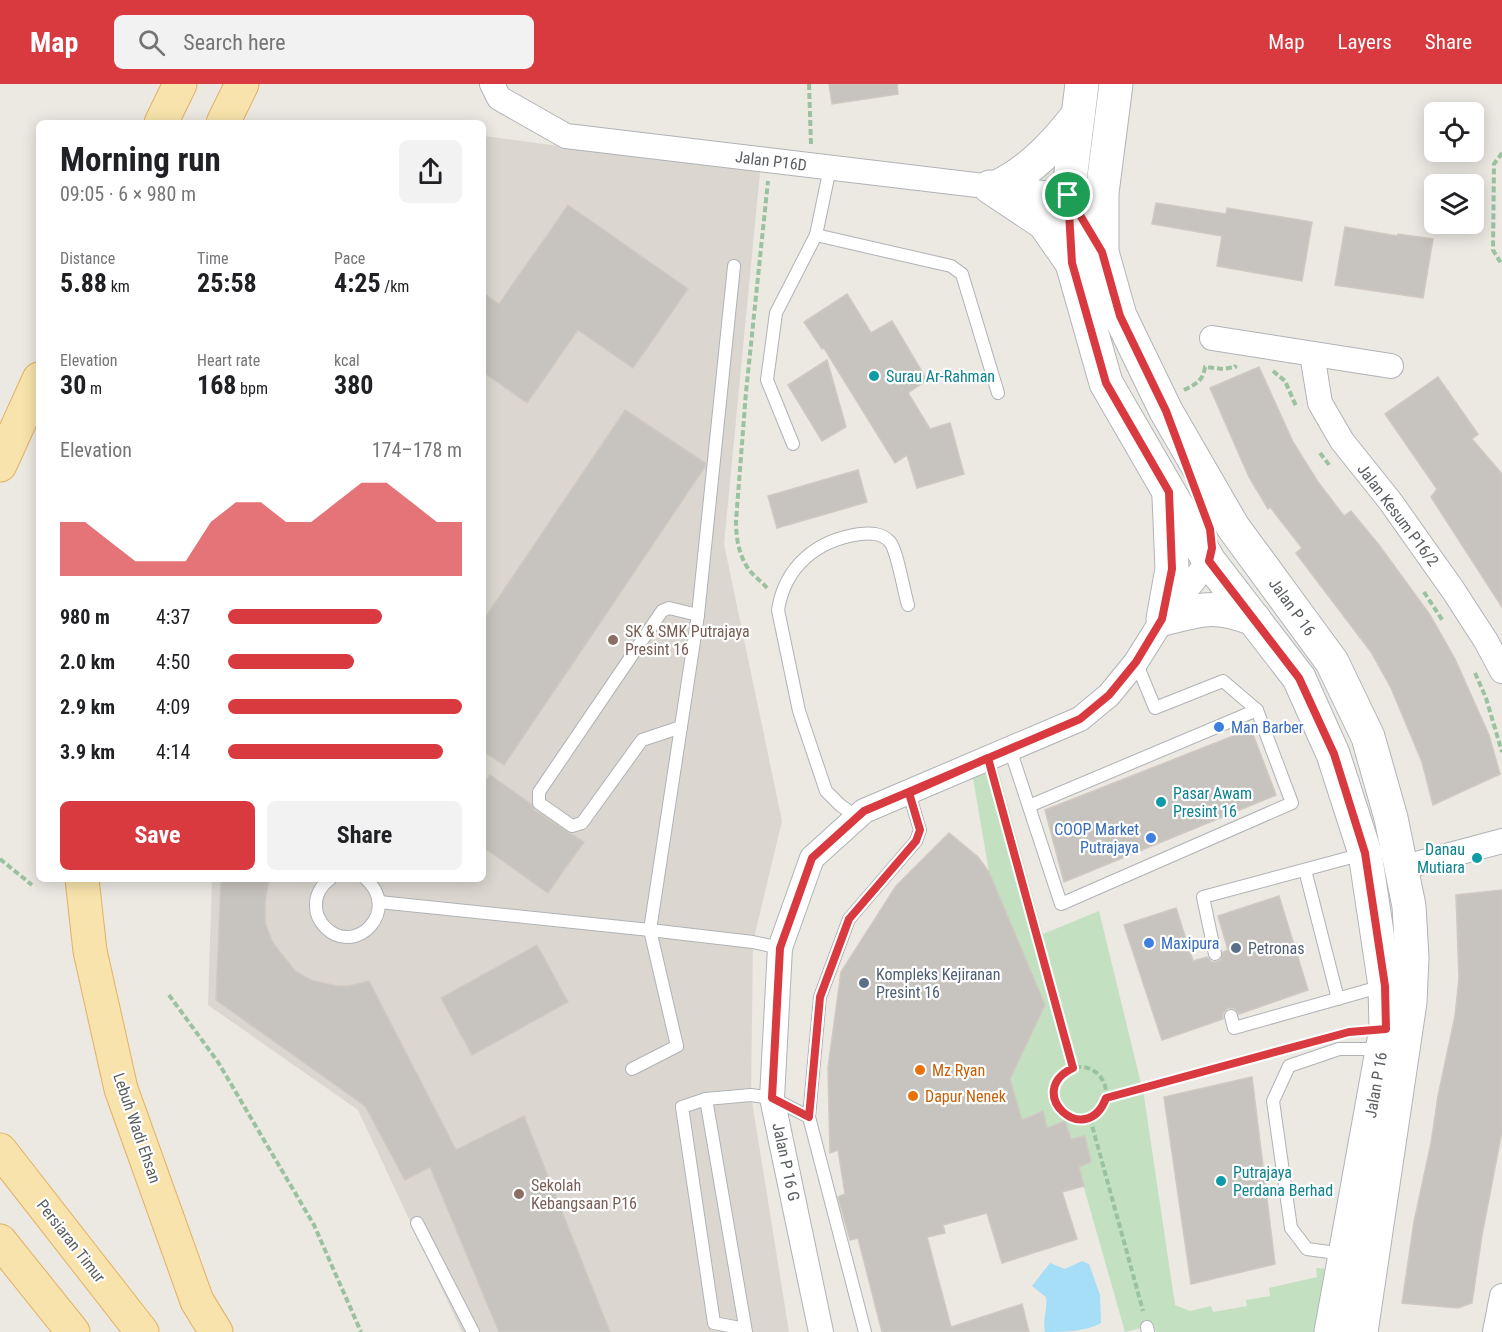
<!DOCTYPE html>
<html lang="en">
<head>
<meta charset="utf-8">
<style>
  :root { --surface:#fff; --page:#f2f2f2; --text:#202124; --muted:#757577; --accent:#d93a3f }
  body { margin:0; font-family:"Roboto Condensed",sans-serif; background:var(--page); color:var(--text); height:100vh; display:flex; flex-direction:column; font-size:22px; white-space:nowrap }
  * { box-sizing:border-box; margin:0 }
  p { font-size:20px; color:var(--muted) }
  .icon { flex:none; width:33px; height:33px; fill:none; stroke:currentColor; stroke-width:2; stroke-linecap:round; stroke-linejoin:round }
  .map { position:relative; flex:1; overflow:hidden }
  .details { position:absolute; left:36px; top:36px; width:450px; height:762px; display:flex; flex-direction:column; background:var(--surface); border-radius:9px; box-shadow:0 3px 15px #0003 }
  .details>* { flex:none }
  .tools { position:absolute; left:1424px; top:18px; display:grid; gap:12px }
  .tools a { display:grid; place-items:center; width:60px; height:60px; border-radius:9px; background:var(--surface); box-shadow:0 3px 15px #0003; font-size:30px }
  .pin { position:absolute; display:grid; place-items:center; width:51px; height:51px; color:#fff; margin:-26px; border:3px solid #fff; border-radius:50%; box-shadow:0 2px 6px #0007 }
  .round { display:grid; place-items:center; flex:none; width:63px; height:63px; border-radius:9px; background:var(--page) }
  .headline { display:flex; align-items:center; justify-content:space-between; height:102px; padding:0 24px }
  h1 { font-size:33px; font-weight:700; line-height:45px }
  .stats { display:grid; grid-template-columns:repeat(3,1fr); gap:9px; height:102px; padding:6px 24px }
  .stats div { display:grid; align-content:center }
  .stats b { font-size:26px; font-weight:700 }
  .stats small { font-size:16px; font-weight:400 }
  .stats p { font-size:16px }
  .chart { height:168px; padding:12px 24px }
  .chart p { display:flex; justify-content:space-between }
  .chart svg { width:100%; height:108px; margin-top:6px; fill:var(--accent); opacity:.7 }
  .button { display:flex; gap:12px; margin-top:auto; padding:12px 24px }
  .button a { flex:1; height:69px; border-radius:9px; background:var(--accent); color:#fff; font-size:24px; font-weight:700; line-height:69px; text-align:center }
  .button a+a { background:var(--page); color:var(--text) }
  ul { padding:0 24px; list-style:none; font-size:20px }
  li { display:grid; grid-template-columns:96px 72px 1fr; align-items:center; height:45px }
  li i { height:15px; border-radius:8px; background:var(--accent) }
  header { display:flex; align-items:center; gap:36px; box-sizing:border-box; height:84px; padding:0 30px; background:var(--accent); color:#fff }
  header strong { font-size:28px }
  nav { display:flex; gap:33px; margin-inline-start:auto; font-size:21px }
  .search { width:420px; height:54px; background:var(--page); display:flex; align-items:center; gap:15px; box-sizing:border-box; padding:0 21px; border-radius:9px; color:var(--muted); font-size:22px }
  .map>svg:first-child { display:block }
  .education { fill:#dbd7d0 }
  .green { fill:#c3e1c0 }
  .water { fill:#a6ddf7 }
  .building { fill:#c7c3be; stroke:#d0c9c1; stroke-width:1.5 }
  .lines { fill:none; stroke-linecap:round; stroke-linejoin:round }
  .lane-casing { stroke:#afb3b6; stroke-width:14 }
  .street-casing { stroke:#afb3b6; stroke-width:26 }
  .secondary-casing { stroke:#b1b5b8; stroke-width:35 }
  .primary-casing { stroke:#e4b162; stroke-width:35 }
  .path { stroke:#9ac2a1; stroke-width:4; stroke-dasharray:6 3; stroke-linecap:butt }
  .lane { stroke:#fff; stroke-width:12 }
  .street { stroke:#fff; stroke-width:24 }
  .secondary { stroke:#fff; stroke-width:33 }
  .primary { stroke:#f7e3ab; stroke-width:33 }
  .route-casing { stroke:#fff; stroke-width:12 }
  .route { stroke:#d93a3f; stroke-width:8 }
  .culture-dot { fill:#0f9aa8; stroke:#fff; stroke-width:2 }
  .education-dot { fill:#8d6e63; stroke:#fff; stroke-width:2 }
  .shop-dot { fill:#3f7fe0; stroke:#fff; stroke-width:2 }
  .service-dot { fill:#5c6f8a; stroke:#fff; stroke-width:2 }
  .food-dot { fill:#e8710a; stroke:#fff; stroke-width:2 }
  .labels { text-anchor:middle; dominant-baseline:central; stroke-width:4.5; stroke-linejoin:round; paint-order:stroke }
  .street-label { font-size:16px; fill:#5a5e61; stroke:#fff }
  .culture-label { font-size:16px; fill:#0d838f; stroke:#fff; text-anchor:start }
  .education-label { font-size:16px; fill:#785e54; stroke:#fff; text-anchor:start }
  .shop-label { font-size:16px; fill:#366cbe; stroke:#fff; text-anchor:start }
  .service-label { font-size:16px; fill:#4e5e75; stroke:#fff; text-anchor:start }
  .food-label { font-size:16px; fill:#c56008; stroke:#fff; text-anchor:start }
</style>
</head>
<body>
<header>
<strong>Map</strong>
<div class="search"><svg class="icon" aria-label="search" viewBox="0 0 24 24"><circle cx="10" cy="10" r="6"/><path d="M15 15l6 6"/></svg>Search here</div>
<nav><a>Map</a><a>Layers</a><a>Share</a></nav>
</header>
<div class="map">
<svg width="1502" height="1248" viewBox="0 0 1502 1248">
  <rect width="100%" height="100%" fill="#ece8e2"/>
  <path class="education" d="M 483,52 L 760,88 L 724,460 L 782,737 L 753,858 L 751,1011 L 789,1248 L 462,1248 L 358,1026 L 208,921 L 212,795 L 483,795 Z"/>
  <path class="green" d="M 998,685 L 1043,850 L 1099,827 L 1144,1012 L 1175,1221 L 1190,1227 L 1211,1222 L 1213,1228 L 1247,1222 L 1246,1216 L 1270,1212 L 1269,1204 L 1317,1193 L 1316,1184 L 1328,1185 L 1321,1248 L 1156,1248 L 1153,1241 L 1125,1248 L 1065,1037 L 1047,1044 L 1043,1027 L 1022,1036 L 1010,995 L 1045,921 L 989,788 L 973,694 Z"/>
  <path class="water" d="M 1082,1177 L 1089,1180 L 1100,1211 L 1101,1239 C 1084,1248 1064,1248 1045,1248 C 1042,1236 1048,1226 1046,1213 L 1032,1202 L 1050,1179 L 1065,1185 Z"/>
  <g class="building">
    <path d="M 829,0 L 897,0 L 898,10 L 832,20 Z"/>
    <path d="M 1156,119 L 1226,130 L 1227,124 L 1312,138 L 1302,197 L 1217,182 L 1222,152 L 1152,140 Z"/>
    <path d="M 568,121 L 688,205 L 633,284 L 578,246 L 527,319 L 483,288 L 483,209 L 499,220 Z"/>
    <path d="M 1345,143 L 1397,152 L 1398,150 L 1433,155 L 1423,214 L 1335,201 Z"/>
    <path d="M 847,210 L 871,249 L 892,237 L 927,296 L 908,309 L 930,345 L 950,339 L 964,390 L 917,404 L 907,371 L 895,379 L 824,264 L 822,265 L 804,238 Z"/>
    <path d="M 827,276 L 846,343 L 822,357 L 788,301 Z"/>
    <path d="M 1259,283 L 1293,358 L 1318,398 L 1344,432 L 1351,427 L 1379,461 L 1430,531 L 1455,575 L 1489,651 L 1500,690 L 1433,721 L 1422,678 L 1391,604 L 1371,568 L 1296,469 L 1302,464 L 1270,423 L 1268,425 L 1249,393 L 1210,304 Z"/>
    <path d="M 1438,293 L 1478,350 L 1472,355 L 1502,390 L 1502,523 L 1431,413 L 1437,405 L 1385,330 Z"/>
    <path d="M 625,326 L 705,379 L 705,383 L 504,681 L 483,667 L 483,537 Z"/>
    <path d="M 858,386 L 867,418 L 777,444 L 768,412 Z"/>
    <path d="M 1251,645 L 1276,711 L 1064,798 L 1045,726 Z"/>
    <path d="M 490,691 L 531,720 L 534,726 L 584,758 L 548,809 L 483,763 L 483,701 Z"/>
    <path d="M 949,749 L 978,773 L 989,788 L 1045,921 L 1010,995 L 1022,1036 L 1043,1027 L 1047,1044 L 1065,1037 L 1071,1055 L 1085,1052 L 1091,1078 L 1079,1083 L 1084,1102 L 1062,1108 L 1077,1155 L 1002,1179 L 987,1129 L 943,1141 L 945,1149 L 927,1153 L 951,1243 L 1022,1220 L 1029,1248 L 882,1248 L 858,1154 L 850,1156 L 838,1113 L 845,1110 L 838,1066 L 830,1069 L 828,984 L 841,888 L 896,802 Z"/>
    <path d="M 221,795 L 269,795 L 265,818 L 265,839 L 273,859 L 295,887 L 311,896 L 337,902 L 349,902 L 369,897 L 456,1066 L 524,1032 L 610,1248 L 499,1248 L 430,1083 L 405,1096 L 365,1022 L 216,916 Z"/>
    <path d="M 1502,806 L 1502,1047 L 1482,1151 L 1472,1219 L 1458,1224 L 1402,1219 L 1414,1138 L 1431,1059 L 1438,1012 L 1455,932 L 1459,894 L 1456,811 Z"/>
    <path d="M 1279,812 L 1308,906 L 1239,930 L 1234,924 L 1228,924 L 1223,929 L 1223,935 L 1162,956 L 1124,841 L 1176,824 L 1193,877 L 1207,873 L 1212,878 L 1216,878 L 1221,876 L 1223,868 L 1228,866 L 1218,832 Z"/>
    <path d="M 537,861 L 568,918 L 472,971 L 441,914 Z"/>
    <path d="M 1252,993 L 1275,1180 L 1191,1200 L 1164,1013 Z"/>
  </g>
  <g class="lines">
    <defs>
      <g id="lane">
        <path d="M 816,151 L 951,182 L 962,190 L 998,309"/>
        <path d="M 793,360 L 767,296 L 776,229 L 816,151 L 830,84"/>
        <path d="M 681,643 L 642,656 L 582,739 L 572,742 L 539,719 L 539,708 L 662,527 L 669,524 L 698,531"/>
        <path d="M 1010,665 L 1061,820 L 1292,719 L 1257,626 L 1223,597 L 1155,624 L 1136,578"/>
        <path d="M 1029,722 L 1257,626"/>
        <path d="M 857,733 L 840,721 L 826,707 L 799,627 L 778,526 C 785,482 817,456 860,450 C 871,449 882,449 890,458 C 897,466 904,508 908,521"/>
        <path d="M 1305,786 L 1338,915"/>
        <path d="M 330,795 C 321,801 315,812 316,823 C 316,831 321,839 326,844 C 356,873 401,826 366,795"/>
        <path d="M 379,818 L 650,846 L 753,858 L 780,864"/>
        <path d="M 1215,870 L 1203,813 L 1363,770"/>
        <path d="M 1231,932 L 1234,944 L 1383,902"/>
        <path d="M 632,985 L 677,962 L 650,846 L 698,531 L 734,182"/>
        <path d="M 706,1015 L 682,1023 L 714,1239 L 745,1245"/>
        <path d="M 417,1139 L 473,1248"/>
        <path d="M 1344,1170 L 1307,1165 L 1291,1144 L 1273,1017 L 1289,982 L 1339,965 L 1382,965"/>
        <path d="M 1147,1243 L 1148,1248"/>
        <path d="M 746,1248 L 706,1015 L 751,1011 L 772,1014 L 809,1033"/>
        <path d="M 865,1248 L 809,1033 L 820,913 L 849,835 L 916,757 L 920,746 L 909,709"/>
      </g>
      <g id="street">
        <path d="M 492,0 L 499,14 L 566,52 L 1068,112"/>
        <path d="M 1212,254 L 1391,282"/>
        <path d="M 1312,270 L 1320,319 L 1342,357 L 1390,417 L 1453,506 L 1486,557 L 1502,587"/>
        <path d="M 1401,784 L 1502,757"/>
        <path d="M 821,1248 L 772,1014 L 780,864 L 812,774 L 864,727 L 1080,635 L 1109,611 L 1136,578 L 1163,535 L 1209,477"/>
        <path d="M 1495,1248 L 1502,1212"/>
      </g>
      <g id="secondary">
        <path d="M 1082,0 L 1068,112 L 1072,179 L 1106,299 L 1209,477 L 1299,594 L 1333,670 L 1365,769 L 1385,902 L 1386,945 L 1331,1248"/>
        <path d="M 1116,0 L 1102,109 L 1102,168 L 1120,232 L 1166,327 L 1233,443 L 1332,578 L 1368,653 L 1391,734 L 1409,822 L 1412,874 L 1410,918 L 1361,1248"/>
        <path d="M 990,103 L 1044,139 L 1072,179"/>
        <path d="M 997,103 C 1032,86 1055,60 1078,31"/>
        <path d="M 1169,413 L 1172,485 L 1163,535 C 1204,525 1213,520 1254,535"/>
      </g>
      <g id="primary">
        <path d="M 161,39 L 180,0"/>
        <path d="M 223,39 L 242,0"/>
        <path d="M 0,381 L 39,295"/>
        <path d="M 82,795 L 90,867 L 121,1005 L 197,1217 L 216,1248"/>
        <path d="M 0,1066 L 142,1248"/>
        <path d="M 0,1157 L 73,1248"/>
      </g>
    </defs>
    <use href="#lane" class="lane-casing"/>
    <use href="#street" class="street-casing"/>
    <use href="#secondary" class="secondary-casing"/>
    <use href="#primary" class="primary-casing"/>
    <g class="path">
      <path d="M 809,0 L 811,60"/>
      <path d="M 1502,69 L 1494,80 L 1493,166 L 1502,181"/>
      <path d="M 1273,287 L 1285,297 L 1296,322"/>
      <path d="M 1184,306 C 1196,300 1203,297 1205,283 L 1223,285 L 1235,283 L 1236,281"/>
      <path d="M 1320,369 L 1330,382"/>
      <path d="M 767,504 C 762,498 755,493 750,487 C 739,473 736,454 736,437 L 746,308 L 768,97"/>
      <path d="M 1424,508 L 1443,537"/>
      <path d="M 1475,589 L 1486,614 L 1502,668"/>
      <path d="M 994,695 L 1073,984"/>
      <path d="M 0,775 L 32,801"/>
      <path d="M 169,911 L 218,978 L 314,1141 L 361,1248"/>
      <circle cx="1080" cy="1009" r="26"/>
      <path d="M 1106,1014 L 1280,967"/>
      <path d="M 1090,1034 L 1143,1227"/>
    </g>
    <use href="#lane" class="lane"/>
    <use href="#street" class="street"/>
    <use href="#secondary" class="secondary"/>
    <use href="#primary" class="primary"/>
  </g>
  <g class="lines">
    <defs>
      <path id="route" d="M 1068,111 L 1072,179 L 1106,299 L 1169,408 L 1172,485 L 1162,535 L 1136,578 L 1109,611 L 1080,635 L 864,727 L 812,774 L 780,864 L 772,1014 L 809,1033 L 820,913 L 849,835 L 916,757 L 920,746 L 909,709 L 988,674 L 1073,984 C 1022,1008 1086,1067 1106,1014 L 1349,948 L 1386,945 L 1385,902 L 1365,769 L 1334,670 L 1299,594 L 1209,477 L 1212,464 L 1210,445 L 1166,327 L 1120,232 L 1102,168 L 1068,111"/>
    </defs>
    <use href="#route" class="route-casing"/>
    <use href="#route" class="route"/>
  </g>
  <g class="culture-dot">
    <circle cx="874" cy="292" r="6"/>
    <circle cx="1161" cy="718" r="6"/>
    <circle cx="1477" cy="774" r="6"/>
    <circle cx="1221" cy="1097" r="6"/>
  </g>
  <g class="education-dot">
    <circle cx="613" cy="556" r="6"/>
    <circle cx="519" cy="1110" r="6"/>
  </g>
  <g class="shop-dot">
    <circle cx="1219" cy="643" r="6"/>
    <circle cx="1151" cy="754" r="6"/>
    <circle cx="1149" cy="859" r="6"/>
  </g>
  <g class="service-dot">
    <circle cx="1236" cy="864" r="6"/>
    <circle cx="864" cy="899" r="6"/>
  </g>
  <g class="food-dot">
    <circle cx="920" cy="986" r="6"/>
    <circle cx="913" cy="1012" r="6"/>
  </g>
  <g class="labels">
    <g class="street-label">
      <text transform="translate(771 77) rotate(7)">Jalan P16D</text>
      <text transform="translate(1398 431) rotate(53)">Jalan Kesum P16/2</text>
      <text transform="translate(1292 523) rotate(54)">Jalan P 16</text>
      <text transform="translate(1376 1001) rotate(-80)">Jalan P 16</text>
      <text transform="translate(137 1044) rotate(71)">Lebuh Wadi Ehsan</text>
      <text transform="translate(786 1078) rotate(78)">Jalan P 16 G</text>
      <text transform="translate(71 1157) rotate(52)">Persiaran Timur</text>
    </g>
    <g class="culture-label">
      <text x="886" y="292">Surau Ar-Rahman</text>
      <text x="1173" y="709">Pasar Awam<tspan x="1173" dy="18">Presint 16</tspan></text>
      <text x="1465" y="765" text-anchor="end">Danau<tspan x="1465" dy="18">Mutiara</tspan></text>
      <text x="1233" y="1088">Putrajaya<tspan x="1233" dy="18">Perdana Berhad</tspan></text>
    </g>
    <g class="education-label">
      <text x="625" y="547">SK &amp; SMK Putrajaya<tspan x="625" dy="18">Presint 16</tspan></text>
      <text x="531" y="1101">Sekolah<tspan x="531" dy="18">Kebangsaan P16</tspan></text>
    </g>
    <g class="shop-label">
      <text x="1231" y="643">Man Barber</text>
      <text x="1139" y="745" text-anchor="end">COOP Market<tspan x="1139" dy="18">Putrajaya</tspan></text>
      <text x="1161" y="859">Maxipura</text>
    </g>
    <g class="service-label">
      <text x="1248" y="864">Petronas</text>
      <text x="876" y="890">Kompleks Kejiranan<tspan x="876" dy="18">Presint 16</tspan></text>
    </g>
    <g class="food-label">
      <text x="932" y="986">Mz Ryan</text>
      <text x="925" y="1012">Dapur Nenek</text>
    </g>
  </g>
</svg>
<div class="tools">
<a><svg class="icon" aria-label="locate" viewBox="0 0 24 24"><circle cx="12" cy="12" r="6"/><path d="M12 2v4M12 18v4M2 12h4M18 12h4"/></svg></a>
<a><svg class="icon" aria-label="layers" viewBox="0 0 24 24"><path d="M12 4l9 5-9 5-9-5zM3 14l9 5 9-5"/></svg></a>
</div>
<div class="pin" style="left:1068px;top:111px;background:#1e9e55"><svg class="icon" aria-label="arrive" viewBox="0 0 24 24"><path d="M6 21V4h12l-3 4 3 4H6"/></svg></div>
<section class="details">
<div class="headline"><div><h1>Morning run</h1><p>09:05 · 6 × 980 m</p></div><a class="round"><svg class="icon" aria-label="share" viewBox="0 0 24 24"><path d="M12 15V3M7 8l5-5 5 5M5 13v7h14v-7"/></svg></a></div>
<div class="stats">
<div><p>Distance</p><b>5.88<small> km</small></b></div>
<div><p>Time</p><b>25:58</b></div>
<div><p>Pace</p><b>4:25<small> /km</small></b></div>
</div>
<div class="stats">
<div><p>Elevation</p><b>30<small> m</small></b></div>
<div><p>Heart rate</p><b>168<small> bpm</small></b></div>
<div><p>kcal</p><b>380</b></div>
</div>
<div class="chart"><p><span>Elevation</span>174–178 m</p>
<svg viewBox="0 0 160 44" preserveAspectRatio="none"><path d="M0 44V22L10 22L20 30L30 38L40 38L50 38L60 22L70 14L80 14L90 22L100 22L110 14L120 6L130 6L140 14L150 22L160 22V44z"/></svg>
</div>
<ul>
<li><b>980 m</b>4:37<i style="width:66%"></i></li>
<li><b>2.0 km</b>4:50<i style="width:54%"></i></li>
<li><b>2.9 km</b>4:09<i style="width:100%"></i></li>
<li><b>3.9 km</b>4:14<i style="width:92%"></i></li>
</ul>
<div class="button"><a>Save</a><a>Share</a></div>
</section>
</div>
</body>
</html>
